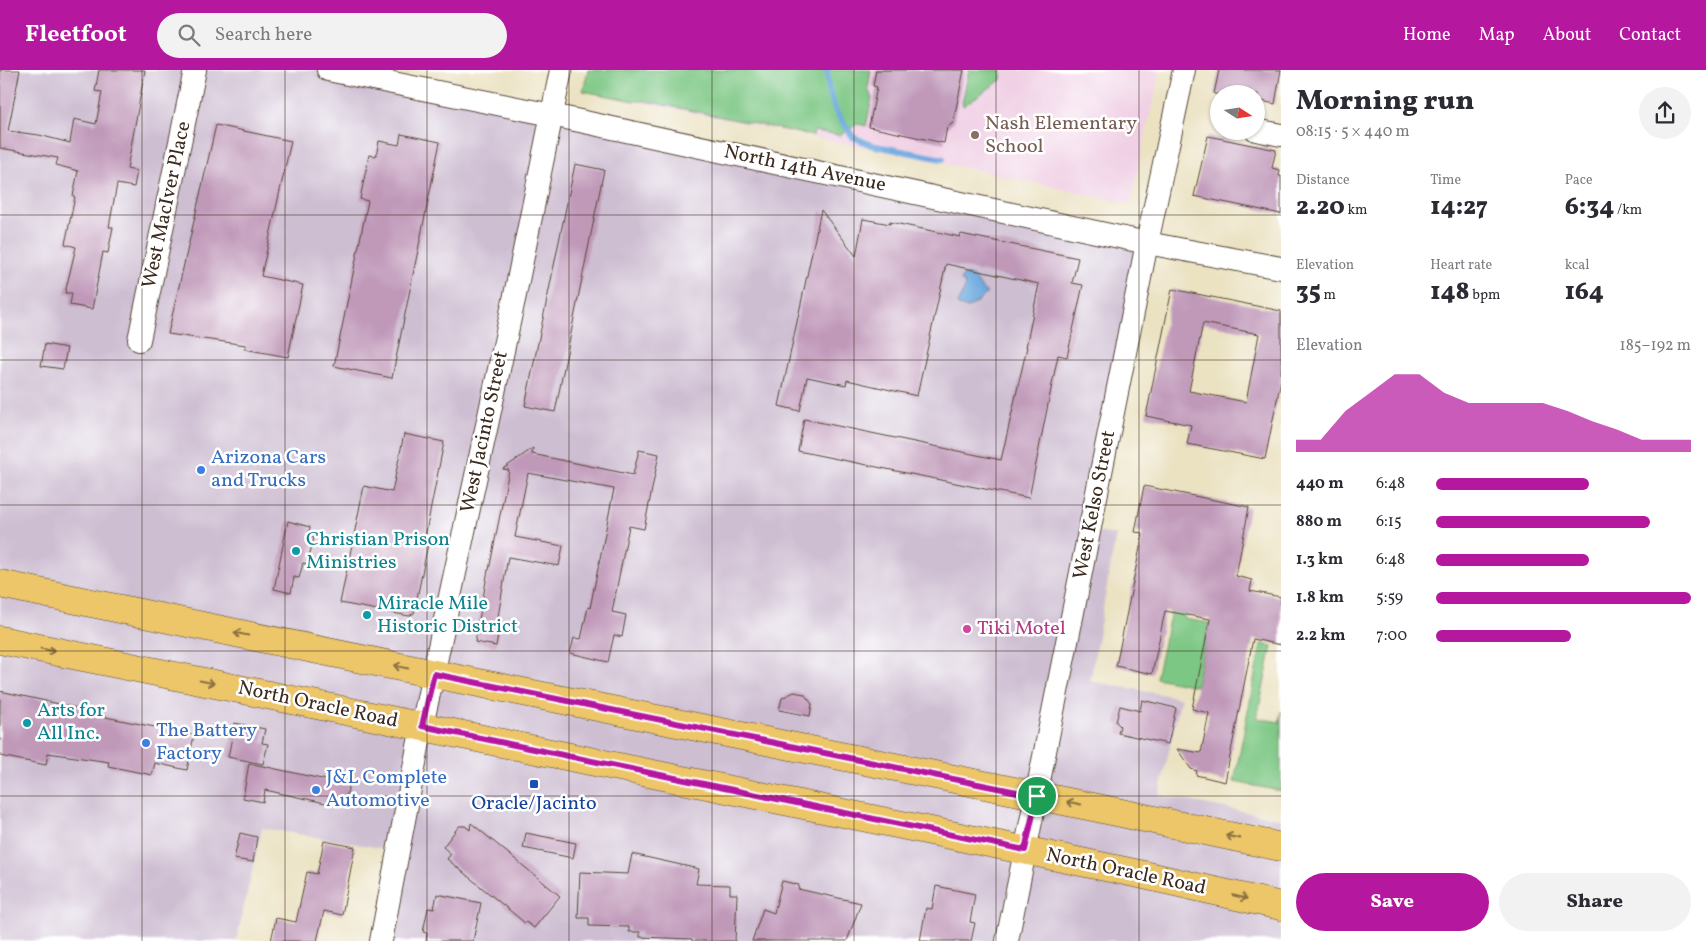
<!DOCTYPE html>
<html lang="en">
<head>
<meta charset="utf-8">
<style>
  :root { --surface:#fff; --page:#f2f2f3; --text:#2b2b33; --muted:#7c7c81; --accent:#b5179e }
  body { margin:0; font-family:Vollkorn,serif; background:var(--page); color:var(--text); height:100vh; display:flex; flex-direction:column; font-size:19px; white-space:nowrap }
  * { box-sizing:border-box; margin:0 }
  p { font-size:16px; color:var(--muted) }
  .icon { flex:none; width:28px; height:28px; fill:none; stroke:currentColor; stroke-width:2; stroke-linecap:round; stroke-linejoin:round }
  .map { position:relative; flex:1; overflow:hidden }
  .sheet { display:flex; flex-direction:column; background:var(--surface); width:425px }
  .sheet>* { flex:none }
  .needle { width:32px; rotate:102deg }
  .fabs { position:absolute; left:1210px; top:15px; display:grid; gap:10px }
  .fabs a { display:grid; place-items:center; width:55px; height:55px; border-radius:50%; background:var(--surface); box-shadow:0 1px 4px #0004; font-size:25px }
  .pin { position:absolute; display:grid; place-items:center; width:42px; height:42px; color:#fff; margin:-21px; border:2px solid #fff; border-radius:50%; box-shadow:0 1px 5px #0007 }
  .round { display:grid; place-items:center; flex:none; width:52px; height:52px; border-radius:26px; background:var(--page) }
  .head { display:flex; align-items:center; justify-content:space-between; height:85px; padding:0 15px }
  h1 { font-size:28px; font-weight:800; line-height:38px }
  .metrics { display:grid; grid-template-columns:repeat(3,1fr); gap:8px; height:85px; padding:5px 15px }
  .metrics div { display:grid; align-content:center }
  .metrics b { font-size:25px; font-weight:800 }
  .metrics small { font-size:14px; font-weight:400 }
  .metrics p { font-size:14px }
  .chart { height:140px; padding:10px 15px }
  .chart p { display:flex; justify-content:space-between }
  .chart svg { width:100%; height:90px; margin-top:5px; fill:var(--accent); opacity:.7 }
  .primary-button { display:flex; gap:10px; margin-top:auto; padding:10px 15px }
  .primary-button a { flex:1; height:58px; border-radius:30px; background:var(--accent); color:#fff; font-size:20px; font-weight:800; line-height:58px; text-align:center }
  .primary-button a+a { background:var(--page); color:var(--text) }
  ul { padding:0 15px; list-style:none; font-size:16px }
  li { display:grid; grid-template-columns:80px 60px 1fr; align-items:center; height:38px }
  li i { height:12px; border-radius:6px; background:var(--accent) }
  header { display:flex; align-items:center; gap:30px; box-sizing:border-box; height:70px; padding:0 25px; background:var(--accent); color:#fff }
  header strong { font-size:24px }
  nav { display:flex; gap:28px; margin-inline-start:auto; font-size:18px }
  .search { width:350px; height:45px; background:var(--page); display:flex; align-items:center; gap:12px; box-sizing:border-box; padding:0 18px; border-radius:28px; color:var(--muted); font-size:19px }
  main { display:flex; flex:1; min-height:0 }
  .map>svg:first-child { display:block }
  .built { fill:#f0d0e5 }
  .industrial { fill:#cebed2 }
  .green { fill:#7dc784; stroke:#5c7851 }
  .water { fill:#6ba8dd; stroke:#53697e }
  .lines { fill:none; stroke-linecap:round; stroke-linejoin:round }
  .stream { stroke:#6ba8dd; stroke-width:6 }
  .building { fill:#c099b9; fill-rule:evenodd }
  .minor-casing { stroke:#554637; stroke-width:24 }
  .major-casing { stroke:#554637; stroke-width:29 }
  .minor { stroke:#fff; stroke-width:22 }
  .major { stroke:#ecc669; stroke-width:28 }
  .oneway { stroke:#8b7040 }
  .route-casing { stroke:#fff; stroke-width:10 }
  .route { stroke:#b5179e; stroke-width:6 }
  .grid { fill:none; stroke:#3b2a1e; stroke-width:1; stroke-opacity:0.55 }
  .education-dot { fill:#8d6e63; stroke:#fff; stroke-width:2 }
  .shop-dot { fill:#3f7fe0; stroke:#fff; stroke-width:2 }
  .culture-dot { fill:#0f9aa8; stroke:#fff; stroke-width:2 }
  .hotel-dot { fill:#d1479c; stroke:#fff; stroke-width:2 }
  .transit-dot { fill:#1a4fb4; stroke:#fff; stroke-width:2 }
  .labels { text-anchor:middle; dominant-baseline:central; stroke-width:5; stroke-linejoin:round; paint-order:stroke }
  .education-label { font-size:20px; fill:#785e54; stroke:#fff; text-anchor:start }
  .street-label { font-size:20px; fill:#3b2a1e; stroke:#fff }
  .shop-label { font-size:20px; fill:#366cbe; stroke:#fff; text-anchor:start }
  .culture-label { font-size:20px; fill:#0d838f; stroke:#fff; text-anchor:start }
  .hotel-label { font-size:20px; fill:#b23c85; stroke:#fff; text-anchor:start }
  .transit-label { font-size:20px; fill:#164399; stroke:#fff }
</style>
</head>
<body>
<header>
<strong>Fleetfoot</strong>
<div class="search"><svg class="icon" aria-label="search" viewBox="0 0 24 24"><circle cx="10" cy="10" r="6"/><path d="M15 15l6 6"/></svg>Search here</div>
<nav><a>Home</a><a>Map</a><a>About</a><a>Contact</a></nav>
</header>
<main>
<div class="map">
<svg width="1281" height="871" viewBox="0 0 1281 871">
  <rect width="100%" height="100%" fill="#fff"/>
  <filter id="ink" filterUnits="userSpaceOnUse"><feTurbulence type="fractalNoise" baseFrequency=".02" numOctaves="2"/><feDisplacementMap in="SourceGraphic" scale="10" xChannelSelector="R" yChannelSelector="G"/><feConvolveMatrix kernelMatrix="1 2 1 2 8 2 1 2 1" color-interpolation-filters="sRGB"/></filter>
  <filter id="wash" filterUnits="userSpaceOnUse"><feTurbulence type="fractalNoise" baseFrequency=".0096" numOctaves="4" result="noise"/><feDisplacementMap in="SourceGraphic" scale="20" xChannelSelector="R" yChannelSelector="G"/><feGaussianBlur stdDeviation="1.12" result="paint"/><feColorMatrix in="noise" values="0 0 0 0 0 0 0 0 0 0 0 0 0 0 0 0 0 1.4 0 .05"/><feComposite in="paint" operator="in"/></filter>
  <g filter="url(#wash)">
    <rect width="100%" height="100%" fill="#ebe2c2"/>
    <path class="built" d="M 588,0 L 1160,0 L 1130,134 L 977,100 L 583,21 Z"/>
    <path class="industrial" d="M 0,0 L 328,0 L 1147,173 L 1090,461 L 1116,465 L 1090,611 L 1181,628 L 1159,725 L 1281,749 L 1281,871 L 381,871 L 398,781 L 262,758 L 236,871 L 0,871 Z"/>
    <g class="green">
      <path d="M 588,0 L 871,0 L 868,19 L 872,28 L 866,56 L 858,54 L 840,65 L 814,61 L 813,66 L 645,31 L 634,31 L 583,21 Z"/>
      <path d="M 969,0 L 1001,0 L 1002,3 L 1001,10 L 963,36 L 962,33 Z"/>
      <path d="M 1182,493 L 1194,496 L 1184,549 L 1209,553 L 1196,616 L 1156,608 Z"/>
      <path d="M 1261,574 L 1272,576 L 1257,648 L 1279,652 L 1281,641 L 1281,721 L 1234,712 Z"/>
    </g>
    <path class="water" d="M 964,205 C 978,204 977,217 987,223 L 978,232 L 968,238 L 958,236 L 957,233 L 963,222 L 965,217 L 964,212 L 960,210 Z"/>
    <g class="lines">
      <path class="stream" d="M 827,0 L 829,19 L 835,40 L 853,67 L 871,75 L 943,89"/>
    </g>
    <g id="blocks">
      <g class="building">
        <path d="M 0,0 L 20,0 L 8,61 L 39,65 L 70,73 L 74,49 L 96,54 L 102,22 L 95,21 L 99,0 L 145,0 L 127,99 L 137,101 L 134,117 L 117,114 L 109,157 L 113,157 L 108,183 L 103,182 L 92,239 L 70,235 L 72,223 L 65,223 L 76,177 L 65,174 L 75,127 L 73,126 L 78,101 L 56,95 L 58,88 L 0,78 Z"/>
        <path d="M 876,0 L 964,0 L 953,53 L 947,57 L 944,73 L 869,57 L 877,17 L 873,16 Z"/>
        <path d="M 1219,0 L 1281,0 L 1275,34 L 1257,30 L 1258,24 L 1214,24 Z"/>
        <path d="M 216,55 L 291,71 L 261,206 L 303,215 L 288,287 L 244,279 L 246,275 L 168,264 Z"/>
        <path d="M 401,64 L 440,72 L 392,308 L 334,296 L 368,131 L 360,129 L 369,85 L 376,86 L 379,71 L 399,75 Z"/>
        <path d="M 1208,66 L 1276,80 L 1272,98 L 1280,100 L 1279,106 L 1281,106 L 1281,144 L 1194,126 Z"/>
        <path d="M 575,94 L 604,100 L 555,342 L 525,336 Z"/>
        <path d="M 821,140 L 856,186 L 863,149 L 890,154 L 890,152 L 960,167 L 961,164 L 1078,188 L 1072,213 L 1083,215 L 1067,287 L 1058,285 L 1029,428 L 798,381 L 804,349 L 1001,390 L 1027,277 L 1026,277 L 1039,214 L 946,194 L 917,326 L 847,310 L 846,315 L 807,307 L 800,341 L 779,336 Z"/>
        <path d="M 1172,219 L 1281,241 L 1281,310 L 1265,389 L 1187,374 L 1191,355 L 1146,346 ZM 1203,253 L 1259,264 L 1246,332 L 1189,321 Z"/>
        <path d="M 45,274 L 67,278 L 63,299 L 41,296 Z"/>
        <path d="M 404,364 L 444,372 L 425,467 L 429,469 L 414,543 L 409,546 L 340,533 L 364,416 L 392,422 Z"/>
        <path d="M 533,378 L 532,384 L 633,405 L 639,380 L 659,384 L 644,459 L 629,456 L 612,542 L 626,545 L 622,567 L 614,565 L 608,592 L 570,583 L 574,568 L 581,569 L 588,537 L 590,538 L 614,419 L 528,403 L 515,467 L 563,476 L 559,496 L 508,487 L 496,559 L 499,559 L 496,576 L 475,572 L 488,500 L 489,500 L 509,400 L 503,399 Z"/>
        <path d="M 1144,416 L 1249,437 L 1236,506 L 1252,510 L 1250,521 L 1281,527 L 1281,575 L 1253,569 L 1225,712 L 1196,705 L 1197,701 L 1191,699 L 1177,679 L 1201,683 L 1209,643 L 1192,639 L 1210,549 L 1165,541 L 1152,604 L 1116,596 L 1143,463 L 1135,462 Z"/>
        <path d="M 288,451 L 310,457 L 308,466 L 314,468 L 307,494 L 303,493 L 299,508 L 294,507 L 291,523 L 274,519 Z"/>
        <path d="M 0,621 L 82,639 L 81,642 L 194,665 L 187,700 L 155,693 L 152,705 L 108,696 L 109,692 L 48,683 L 46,695 L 0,686 Z"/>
        <path d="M 794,622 L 804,624 L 812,634 L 810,646 L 779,640 L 782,628 Z"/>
        <path d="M 1142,630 L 1176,638 L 1168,674 L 1118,663 L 1120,656 L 1116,652 L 1120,636 L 1140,641 Z"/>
        <path d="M 235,653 L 265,659 L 262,673 L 268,674 L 263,694 L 228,687 Z"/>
        <path d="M 249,693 L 349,715 L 344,737 L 265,720 L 263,732 L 243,728 Z"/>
        <path d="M 471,753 L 560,826 L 534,858 L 526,852 L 525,853 L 447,789 L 451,784 L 443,777 L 459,756 L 465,756 L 470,760 Z"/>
        <path d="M 240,763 L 257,767 L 253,792 L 234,789 Z"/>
        <path d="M 526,763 L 576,773 L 573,788 L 523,778 Z"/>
        <path d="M 324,771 L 355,777 L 342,845 L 324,841 L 317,871 L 271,871 L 276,848 L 296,852 L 307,802 L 317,804 Z"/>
        <path d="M 632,784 L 699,799 L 696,814 L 730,815 L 730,824 L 737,824 L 735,871 L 692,871 L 692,869 L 640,867 L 640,862 L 629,862 L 629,857 L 589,856 L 589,848 L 578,848 L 580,802 L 628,804 Z"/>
        <path d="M 782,811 L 799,815 L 798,819 L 861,833 L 847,871 L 752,871 L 763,839 L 774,843 Z"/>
        <path d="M 936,816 L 975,824 L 970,852 L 975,853 L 971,871 L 920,871 L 926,838 L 932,839 Z"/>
        <path d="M 437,824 L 481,833 L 473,871 L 426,871 L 427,863 L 423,862 L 428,838 L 434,839 Z"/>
      </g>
    </g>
  </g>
  <g filter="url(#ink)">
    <use href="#blocks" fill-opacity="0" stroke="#554637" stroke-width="1"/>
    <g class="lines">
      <defs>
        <g id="minor">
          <path d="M 328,0 L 552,45 L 1147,173 L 1281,198"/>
          <path d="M 1256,60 L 1281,65"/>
          <path d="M 139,270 L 195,0"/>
          <path d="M 381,871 L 422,656 L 515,225 L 561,0"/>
          <path d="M 1007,871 L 1147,173 L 1184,0"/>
        </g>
        <g id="major">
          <path d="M 0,514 L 434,604 L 1093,737 L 1281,777"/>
          <path d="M 0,570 L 999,775 L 1144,805 L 1281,836"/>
        </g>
      </defs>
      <use href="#minor" class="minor-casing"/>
      <use href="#major" class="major-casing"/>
      <use href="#minor" class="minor"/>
      <use href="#major" class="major"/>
    </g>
    <defs><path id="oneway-shaft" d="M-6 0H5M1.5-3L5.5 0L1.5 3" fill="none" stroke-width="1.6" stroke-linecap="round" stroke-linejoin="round" transform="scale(1.25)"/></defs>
    <g class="oneway">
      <use href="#oneway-shaft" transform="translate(241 564) rotate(-168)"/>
      <use href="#oneway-shaft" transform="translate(48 580) rotate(12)"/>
      <use href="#oneway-shaft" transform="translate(401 597) rotate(-168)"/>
      <use href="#oneway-shaft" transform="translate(207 612) rotate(12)"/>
      <use href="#oneway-shaft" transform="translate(1074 733) rotate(-169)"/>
      <use href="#oneway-shaft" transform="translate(1233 767) rotate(-168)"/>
      <use href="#oneway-shaft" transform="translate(1240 827) rotate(13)"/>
    </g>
  </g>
  <g class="lines" filter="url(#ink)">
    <defs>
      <path id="route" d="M 434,604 L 1037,726 L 1025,780 L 422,656 Z"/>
    </defs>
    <use href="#route" class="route-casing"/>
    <use href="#route" class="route"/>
  </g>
  <path class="grid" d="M 142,0 L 142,871M 285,0 L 285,871M 427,0 L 427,871M 569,0 L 569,871M 712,0 L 712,871M 854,0 L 854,871M 996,0 L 996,871M 1139,0 L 1139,871M 0,145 L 1281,145M 0,290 L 1281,290M 0,435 L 1281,435M 0,581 L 1281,581M 0,726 L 1281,726"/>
  <circle class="education-dot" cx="975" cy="65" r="5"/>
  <g class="shop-dot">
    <circle cx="201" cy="400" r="5"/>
    <circle cx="146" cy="673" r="5"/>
    <circle cx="316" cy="720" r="5"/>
  </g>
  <g class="culture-dot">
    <circle cx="296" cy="481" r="5"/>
    <circle cx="367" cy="545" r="5"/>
    <circle cx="27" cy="653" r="5"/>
  </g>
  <circle class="hotel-dot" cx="967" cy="559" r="5"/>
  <rect class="transit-dot" x="529" y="709" width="10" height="10" rx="2.5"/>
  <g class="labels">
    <g class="education-label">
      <text x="985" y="54">Nash Elementary<tspan x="985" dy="23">School</tspan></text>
    </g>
    <g class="street-label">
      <text transform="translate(805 99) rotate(12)">North 14th Avenue</text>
      <text transform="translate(167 135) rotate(-78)">West MacIver Place</text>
      <text transform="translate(485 362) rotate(-78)">West Jacinto Street</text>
      <text transform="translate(1095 435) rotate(-79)">West Kelso Street</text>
      <text transform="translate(318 635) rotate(12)">North Oracle Road</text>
      <text transform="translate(1126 802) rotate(12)">North Oracle Road</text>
    </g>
    <g class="shop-label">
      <text x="211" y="388">Arizona Cars<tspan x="211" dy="23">and Trucks</tspan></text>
      <text x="156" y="661">The Battery<tspan x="156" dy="23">Factory</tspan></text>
      <text x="326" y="708">J&amp;L Complete<tspan x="326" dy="23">Automotive</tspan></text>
    </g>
    <g class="culture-label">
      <text x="306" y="470">Christian Prison<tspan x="306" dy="23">Ministries</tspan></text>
      <text x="377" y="534">Miracle Mile<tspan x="377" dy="23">Historic District</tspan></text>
      <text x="37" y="641">Arts for<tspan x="37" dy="23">All Inc.</tspan></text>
    </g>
    <g class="hotel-label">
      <text x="977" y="559">Tiki Motel</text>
    </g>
    <g class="transit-label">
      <text x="534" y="734">Oracle/Jacinto</text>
    </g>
  </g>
</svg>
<div class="fabs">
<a><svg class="needle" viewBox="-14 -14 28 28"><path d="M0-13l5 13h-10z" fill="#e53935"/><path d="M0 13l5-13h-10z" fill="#7c7c81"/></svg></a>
</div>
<div class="pin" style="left:1037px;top:726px;background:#1e9e55"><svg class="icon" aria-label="arrive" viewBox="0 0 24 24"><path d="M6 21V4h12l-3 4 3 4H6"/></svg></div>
</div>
<section class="sheet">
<div class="head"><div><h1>Morning run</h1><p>08:15 · 5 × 440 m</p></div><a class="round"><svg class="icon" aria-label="share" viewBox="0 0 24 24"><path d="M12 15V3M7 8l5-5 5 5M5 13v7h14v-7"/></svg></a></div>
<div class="metrics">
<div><p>Distance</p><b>2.20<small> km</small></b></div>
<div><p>Time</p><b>14:27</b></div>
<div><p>Pace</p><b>6:34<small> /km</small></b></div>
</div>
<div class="metrics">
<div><p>Elevation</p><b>35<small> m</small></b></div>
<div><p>Heart rate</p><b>148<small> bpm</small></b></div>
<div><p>kcal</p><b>164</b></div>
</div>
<div class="chart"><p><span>Elevation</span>185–192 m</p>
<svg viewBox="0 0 160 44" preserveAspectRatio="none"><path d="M0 44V38L10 38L20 24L30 15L40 6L50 6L60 15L70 20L80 20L90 20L100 20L110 24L120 29L130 33L140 38L150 38L160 38V44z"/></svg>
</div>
<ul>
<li><b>440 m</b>6:48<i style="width:60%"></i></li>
<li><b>880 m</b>6:15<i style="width:84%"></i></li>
<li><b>1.3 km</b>6:48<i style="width:60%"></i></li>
<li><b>1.8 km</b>5:59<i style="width:100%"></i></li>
<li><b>2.2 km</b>7:00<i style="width:53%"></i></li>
</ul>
<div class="primary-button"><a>Save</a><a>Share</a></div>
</section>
</main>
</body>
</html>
